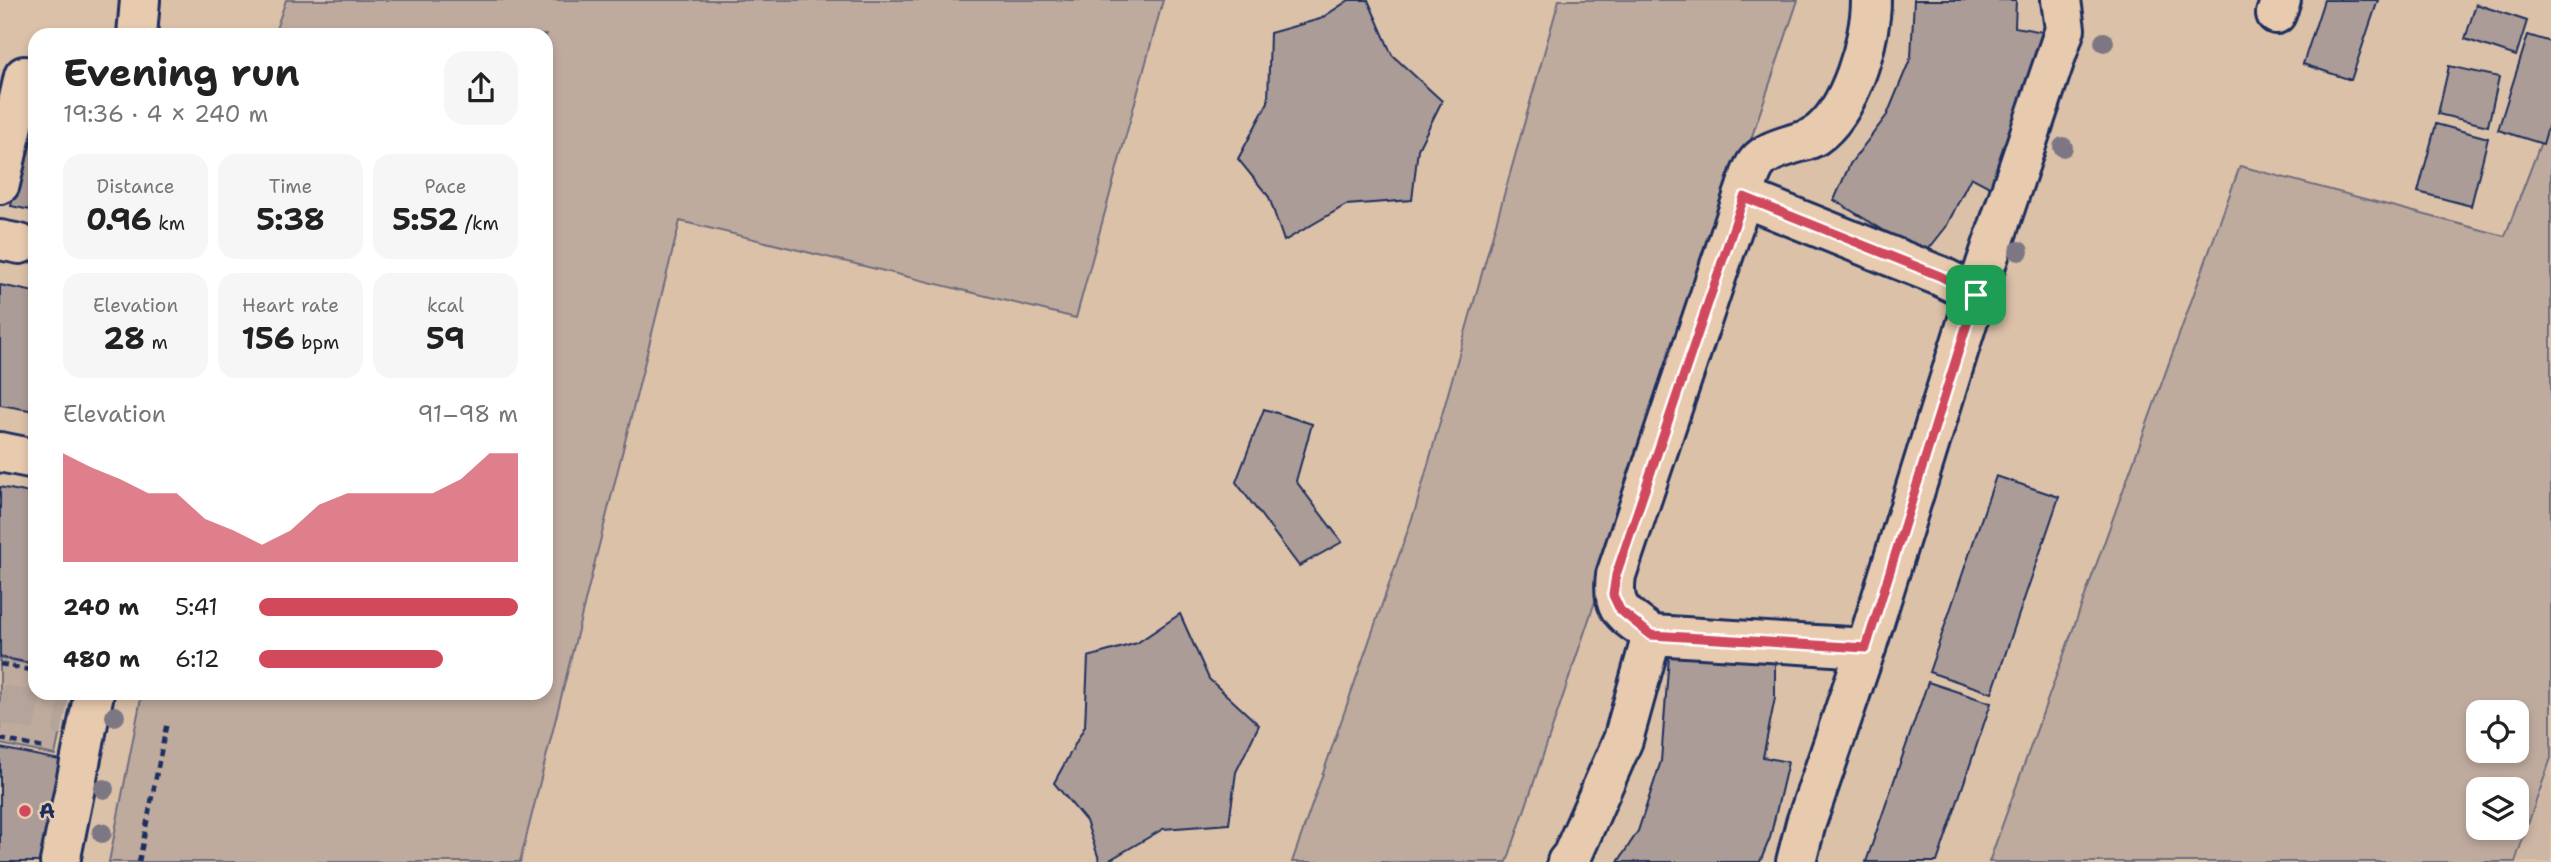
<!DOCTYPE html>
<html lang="en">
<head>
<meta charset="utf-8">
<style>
  :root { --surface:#fff; --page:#f6f6f6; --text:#222; --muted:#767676; --accent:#d1495b }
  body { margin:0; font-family:"Shantell Sans",sans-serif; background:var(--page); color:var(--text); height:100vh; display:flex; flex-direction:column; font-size:26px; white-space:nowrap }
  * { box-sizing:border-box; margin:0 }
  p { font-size:23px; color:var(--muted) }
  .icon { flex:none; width:38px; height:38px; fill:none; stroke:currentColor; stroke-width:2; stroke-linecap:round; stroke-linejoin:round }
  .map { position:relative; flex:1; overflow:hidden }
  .details { position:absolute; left:28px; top:28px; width:525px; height:672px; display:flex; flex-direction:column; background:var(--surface); border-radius:21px; box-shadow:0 4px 10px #0003 }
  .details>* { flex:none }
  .controls { position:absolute; left:2466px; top:700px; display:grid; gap:14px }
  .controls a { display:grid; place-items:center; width:63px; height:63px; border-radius:14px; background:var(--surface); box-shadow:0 4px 10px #0003; font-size:35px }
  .pin { position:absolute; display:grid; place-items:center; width:60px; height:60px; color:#fff; margin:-30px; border-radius:14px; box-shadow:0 4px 10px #0006 }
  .round { display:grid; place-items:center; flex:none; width:74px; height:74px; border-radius:21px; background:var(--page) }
  .overview { display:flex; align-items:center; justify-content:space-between; height:119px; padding:0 35px }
  h1 { font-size:38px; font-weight:700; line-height:52px }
  .metrics { display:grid; grid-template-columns:repeat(3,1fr); gap:10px; height:119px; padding:7px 35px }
  .metrics div { display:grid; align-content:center; border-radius:18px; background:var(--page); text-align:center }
  .metrics b { font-size:30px; font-weight:700 }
  .metrics small { font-size:19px; font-weight:400 }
  .metrics p { font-size:19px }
  .chart { height:196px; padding:14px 35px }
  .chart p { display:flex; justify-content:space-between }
  .chart svg { width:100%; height:126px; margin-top:7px; fill:var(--accent); opacity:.7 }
  ul { padding:0 35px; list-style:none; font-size:23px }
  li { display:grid; grid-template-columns:112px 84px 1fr; align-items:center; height:52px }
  li i { height:18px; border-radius:9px; background:var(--accent) }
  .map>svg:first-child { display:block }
  .built { fill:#ceb6a4 }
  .green { fill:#bfab9e; stroke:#6d6d7e; stroke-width:2; fill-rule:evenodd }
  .building { fill:#ac9c97; stroke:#1b2f5e; stroke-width:2 }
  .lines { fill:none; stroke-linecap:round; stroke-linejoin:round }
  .minor-tunnel { stroke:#b5a49a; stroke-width:38; stroke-dasharray:38 19; stroke-linecap:butt }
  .minor-casing { stroke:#1b2f5e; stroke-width:44 }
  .path { stroke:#1b2f5e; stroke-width:4.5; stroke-dasharray:7 5; stroke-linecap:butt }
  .minor { stroke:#e8caae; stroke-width:38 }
  .tree { fill:#7b7783 }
  .route-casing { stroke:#fff; stroke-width:14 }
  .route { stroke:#d1495b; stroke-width:9 }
  .poi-dot { fill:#d1495b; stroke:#e8caae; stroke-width:2.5 }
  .labels { text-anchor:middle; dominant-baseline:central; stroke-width:5; stroke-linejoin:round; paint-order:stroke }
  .poi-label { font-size:21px; font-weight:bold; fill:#1b2f5e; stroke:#e8caae; text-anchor:start }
</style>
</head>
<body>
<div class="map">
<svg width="2551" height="862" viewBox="0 0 2551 862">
  <rect width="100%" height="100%" fill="#dcc1a9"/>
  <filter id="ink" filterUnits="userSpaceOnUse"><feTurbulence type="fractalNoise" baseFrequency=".0143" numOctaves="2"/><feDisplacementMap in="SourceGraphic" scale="14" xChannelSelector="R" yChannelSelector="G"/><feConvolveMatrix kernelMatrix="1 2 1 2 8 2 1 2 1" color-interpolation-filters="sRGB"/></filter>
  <g filter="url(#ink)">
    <path class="built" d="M 2551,764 L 2551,862 L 2517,862 Z"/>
    <g class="green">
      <path d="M 286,0 L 1163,0 L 1076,318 L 680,221 L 520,862 L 109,862 L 142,693 L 546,693 L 546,35 L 274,35 Z"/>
      <path d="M 1559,0 L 1798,0 L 1507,862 L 1292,862 L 1416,507 Z"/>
      <path d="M 2551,116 L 2551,758 L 2515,862 L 1989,862 L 2240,166 L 2505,236 ZM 2478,712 L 2516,712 L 2516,751 L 2478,751 ZM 2478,789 L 2516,789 L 2516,828 L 2478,828 Z"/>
      <path d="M 0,658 L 35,665 L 35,693 L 68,693 L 55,755 L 0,744 Z"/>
    </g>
    <g class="building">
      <path d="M 1349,0 L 1368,0 L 1392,55 L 1442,101 L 1418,149 L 1412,200 L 1346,205 L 1284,241 L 1269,197 L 1238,159 L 1268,102 L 1270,33 L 1320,19 Z"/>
      <path d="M 1914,0 L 2016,0 L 2015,27 L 2043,32 L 1997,191 L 1971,177 L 1946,227 L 1924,255 L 1834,200 L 1850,164 L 1887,115 L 1911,57 Z"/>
      <path d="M 2324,0 L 2378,0 L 2351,80 L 2303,64 Z"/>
      <path d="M 2476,4 L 2527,21 L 2516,56 L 2465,39 Z"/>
      <path d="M 2528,35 L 2551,42 L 2551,117 L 2543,144 L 2498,130 Z"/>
      <path d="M 2449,66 L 2499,77 L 2488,126 L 2438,114 Z"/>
      <path d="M 33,91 L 35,91 L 35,211 L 11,206 Z"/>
      <path d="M 2436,124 L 2488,138 L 2471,206 L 2418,192 Z"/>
      <path d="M 0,285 L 35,292 L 35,411 L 0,405 Z"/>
      <path d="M 1264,409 L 1312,424 L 1296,481 L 1342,542 L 1299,566 L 1236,482 Z"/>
      <path d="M 1996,476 L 2059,497 L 1992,693 L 1929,672 Z"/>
      <path d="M 0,487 L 35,494 L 35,664 L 0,657 Z"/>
      <path d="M 1180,614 L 1209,679 L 1259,725 L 1236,772 L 1229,824 L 1163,829 L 1106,862 L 1100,862 L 1086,821 L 1054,783 L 1085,726 L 1088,657 L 1137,643 Z"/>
      <path d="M 1669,656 L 1775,662 L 1775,698 L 1763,757 L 1788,762 L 1770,838 L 1760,862 L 1618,862 L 1638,831 L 1661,761 Z"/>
      <path d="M 1928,682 L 1991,703 L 1937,862 L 1866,862 Z"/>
      <path d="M 0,748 L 60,760 L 39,862 L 0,862 Z"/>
    </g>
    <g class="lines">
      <path class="minor-tunnel" d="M 0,704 L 65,717"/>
      <defs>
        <g id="minor">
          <path d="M 2276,14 L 2281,0"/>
          <path d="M 137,35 L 140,0"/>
          <path d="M 0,184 L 24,76 L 35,78"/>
          <path d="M 1743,197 C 1754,163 1754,156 1790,145 C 1798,142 1808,141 1815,136 C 1850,113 1871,39 1871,0"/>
          <path d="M 0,240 L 20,244"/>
          <path d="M 1976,294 L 2065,29 L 2061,0"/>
          <path d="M 0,452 L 35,459"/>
          <path d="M 1652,635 L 1866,648"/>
          <path d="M 60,862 L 94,693"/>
          <path d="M 1567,862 L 1572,856 L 1623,740 L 1652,635 C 1625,614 1611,612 1616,575 L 1743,197 L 1940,276 L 1976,294 L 1866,648 L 1806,823 L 1796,862"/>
        </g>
      </defs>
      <use href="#minor" class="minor-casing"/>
      <g class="path">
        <path d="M 0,664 L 35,671"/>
        <path d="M 0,739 L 44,748"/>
        <path d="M 139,862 L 167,722"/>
      </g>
      <use href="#minor" class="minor"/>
    </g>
    <g class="tree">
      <circle cx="2104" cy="42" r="10"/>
      <circle cx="2063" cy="147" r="10"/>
      <circle cx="2019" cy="251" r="10"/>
      <circle cx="115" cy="716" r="10"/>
      <circle cx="104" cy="789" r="10"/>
      <circle cx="102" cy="833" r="10"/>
    </g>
  </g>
  <g class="lines" filter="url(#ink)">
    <defs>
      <path id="route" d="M 1744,197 L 1940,276 L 1976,295 L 1866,648 L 1651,635 L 1620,610 L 1613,595 L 1616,575 Z"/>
    </defs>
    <use href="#route" class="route-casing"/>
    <use href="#route" class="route"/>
  </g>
  <circle class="poi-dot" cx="25" cy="811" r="7"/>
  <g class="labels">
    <g class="poi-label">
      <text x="39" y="811">A</text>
    </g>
  </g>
</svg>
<div class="controls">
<a><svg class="icon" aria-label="locate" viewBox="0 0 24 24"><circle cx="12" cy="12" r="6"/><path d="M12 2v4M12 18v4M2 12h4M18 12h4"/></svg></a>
<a><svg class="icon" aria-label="layers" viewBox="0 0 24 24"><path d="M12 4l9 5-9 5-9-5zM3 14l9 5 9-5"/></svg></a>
</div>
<div class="pin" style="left:1976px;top:295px;background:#1e9e55"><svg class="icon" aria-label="arrive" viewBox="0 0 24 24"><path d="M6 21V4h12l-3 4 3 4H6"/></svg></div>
<section class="details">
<div class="overview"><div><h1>Evening run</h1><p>19:36 · 4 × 240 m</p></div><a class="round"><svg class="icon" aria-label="share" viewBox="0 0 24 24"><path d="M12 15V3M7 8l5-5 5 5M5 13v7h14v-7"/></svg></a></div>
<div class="metrics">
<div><p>Distance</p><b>0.96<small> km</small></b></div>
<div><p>Time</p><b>5:38</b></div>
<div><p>Pace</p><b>5:52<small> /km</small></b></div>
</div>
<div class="metrics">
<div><p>Elevation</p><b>28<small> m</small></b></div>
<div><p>Heart rate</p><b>156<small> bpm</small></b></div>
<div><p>kcal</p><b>59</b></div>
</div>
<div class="chart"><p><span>Elevation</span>91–98 m</p>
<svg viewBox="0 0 160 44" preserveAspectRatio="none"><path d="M0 44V6L10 11L20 15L30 20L40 20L50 29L60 33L70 38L80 33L90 24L100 20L110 20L120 20L130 20L140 15L150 6L160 6V44z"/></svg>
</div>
<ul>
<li><b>240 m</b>5:41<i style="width:100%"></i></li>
<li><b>480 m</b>6:12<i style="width:71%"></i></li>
</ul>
</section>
</div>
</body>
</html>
